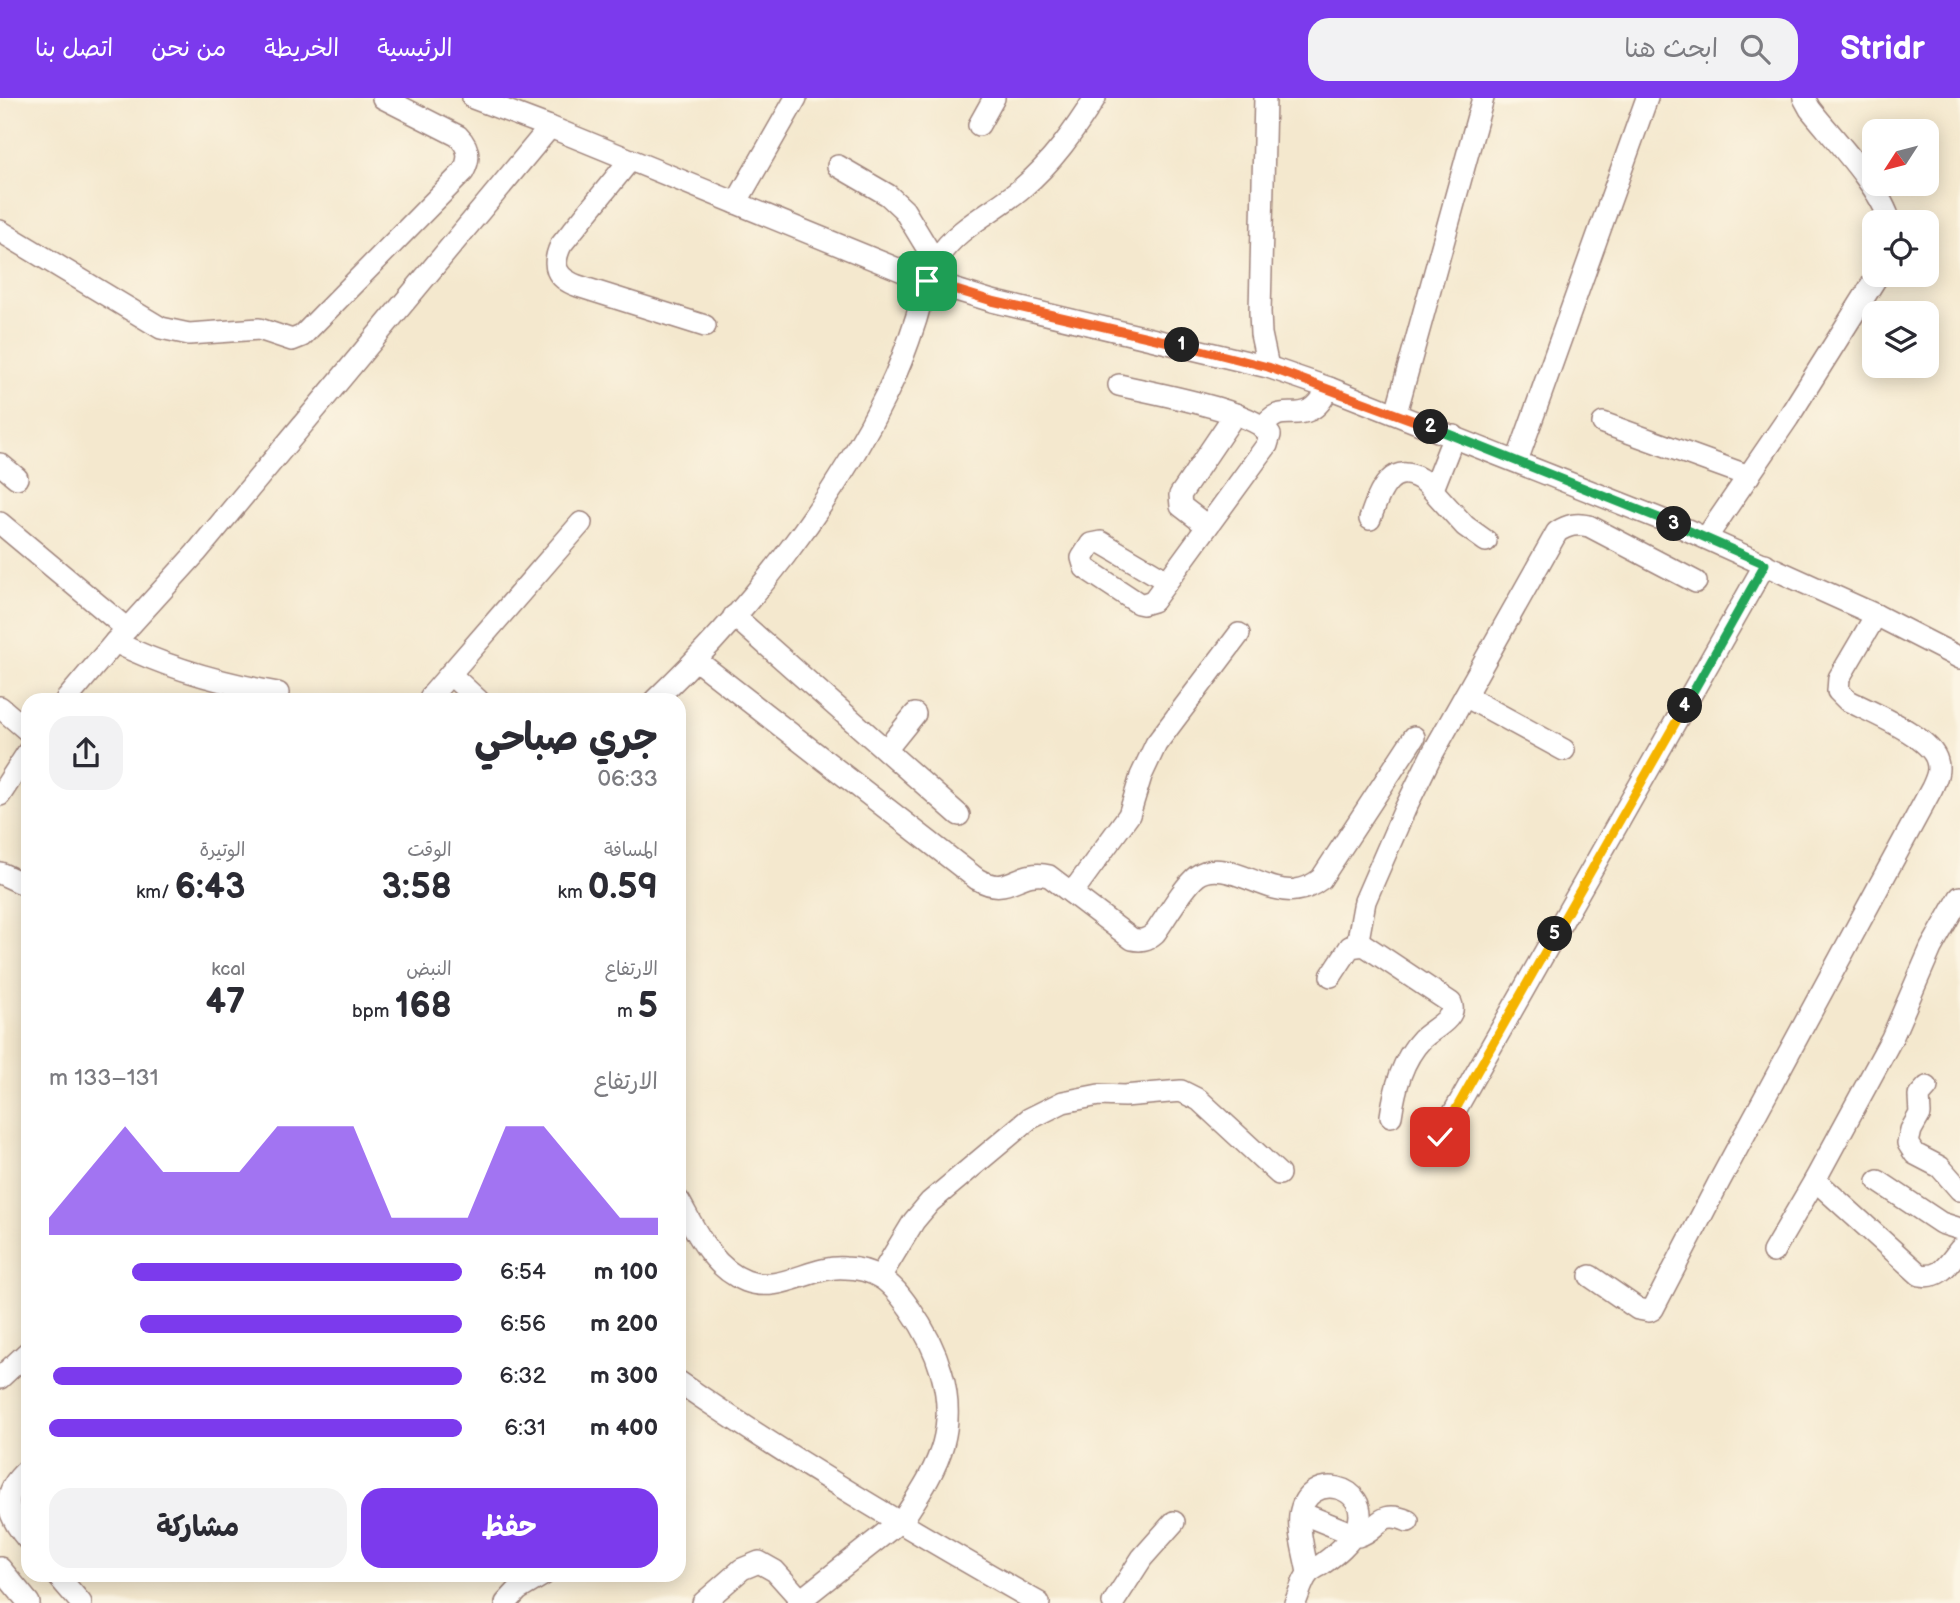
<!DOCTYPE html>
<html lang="ar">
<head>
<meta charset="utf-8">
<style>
  :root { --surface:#fff; --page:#f2f2f3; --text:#2b2b33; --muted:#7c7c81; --accent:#7c3aed }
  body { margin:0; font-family:"Balsamiq Sans","Playpen Sans Arabic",sans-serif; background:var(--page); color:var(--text); direction:rtl; height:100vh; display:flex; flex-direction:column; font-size:26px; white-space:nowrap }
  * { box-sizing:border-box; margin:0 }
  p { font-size:23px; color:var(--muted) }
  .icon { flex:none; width:38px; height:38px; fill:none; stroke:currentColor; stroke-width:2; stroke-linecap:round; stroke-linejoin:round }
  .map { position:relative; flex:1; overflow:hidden; direction:ltr }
  .panel { position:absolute; left:21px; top:595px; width:665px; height:889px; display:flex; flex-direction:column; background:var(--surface); border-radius:21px; box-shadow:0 4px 18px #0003; direction:rtl }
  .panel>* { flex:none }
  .needle { width:46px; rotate:234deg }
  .buttons { position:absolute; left:1862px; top:21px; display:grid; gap:14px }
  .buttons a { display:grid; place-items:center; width:77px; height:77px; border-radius:14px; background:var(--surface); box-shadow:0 4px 18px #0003; font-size:35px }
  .pin { position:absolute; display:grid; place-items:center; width:60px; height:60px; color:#fff; margin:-30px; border-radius:14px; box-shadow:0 4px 10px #0006 }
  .km { position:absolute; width:35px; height:35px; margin:-18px; border-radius:50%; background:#222; color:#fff; font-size:19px; line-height:35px; text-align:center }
  .round { display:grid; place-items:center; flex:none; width:74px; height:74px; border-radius:21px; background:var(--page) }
  .headline { display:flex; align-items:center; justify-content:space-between; height:119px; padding:0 28px }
  h1 { font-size:38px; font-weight:700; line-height:52px }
  .stats { display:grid; grid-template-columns:repeat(3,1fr); gap:10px; height:119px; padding:7px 28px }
  .stats div { display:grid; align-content:center }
  .stats b { font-size:35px; font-weight:700 }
  .stats small { font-size:19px; font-weight:400 }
  .stats p { font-size:19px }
  .chart { height:196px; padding:14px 28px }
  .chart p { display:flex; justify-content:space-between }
  .chart svg { width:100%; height:126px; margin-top:7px; fill:var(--accent); opacity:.7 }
  .cta { display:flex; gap:14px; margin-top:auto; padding:14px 28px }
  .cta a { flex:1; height:80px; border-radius:21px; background:var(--accent); color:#fff; font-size:28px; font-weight:700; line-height:80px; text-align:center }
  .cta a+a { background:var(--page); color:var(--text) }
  ul { padding:0 28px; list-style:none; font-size:23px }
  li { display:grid; grid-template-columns:112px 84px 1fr; align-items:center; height:52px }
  li i { height:18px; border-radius:9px; background:var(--accent) }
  header { display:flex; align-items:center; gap:42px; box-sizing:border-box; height:98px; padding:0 35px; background:var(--accent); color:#fff }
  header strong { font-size:33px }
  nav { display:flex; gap:38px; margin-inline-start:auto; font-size:24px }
  .search { width:490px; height:63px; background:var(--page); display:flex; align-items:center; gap:18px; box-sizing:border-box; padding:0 24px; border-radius:21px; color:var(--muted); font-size:26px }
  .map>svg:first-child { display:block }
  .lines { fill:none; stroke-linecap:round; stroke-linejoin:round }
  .minor-casing { stroke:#9f847c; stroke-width:24 }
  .minor { stroke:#fff; stroke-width:21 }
  .split-1-casing { stroke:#fff; stroke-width:14 }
  .split-2-casing { stroke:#fff; stroke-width:14 }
  .split-3-casing { stroke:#fff; stroke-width:14 }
  .split-4-casing { stroke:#fff; stroke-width:14 }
  .split-5-casing { stroke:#fff; stroke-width:14 }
  .split-6-casing { stroke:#fff; stroke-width:14 }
  .split-1 { stroke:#f0652b; stroke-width:9 }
  .split-2 { stroke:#f0652b; stroke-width:9 }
  .split-3 { stroke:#22a559; stroke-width:9 }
  .split-4 { stroke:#22a559; stroke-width:9 }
  .split-5 { stroke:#f5b400; stroke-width:9 }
  .split-6 { stroke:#f5b400; stroke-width:9 }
</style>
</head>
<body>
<header>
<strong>Stridr</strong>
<div class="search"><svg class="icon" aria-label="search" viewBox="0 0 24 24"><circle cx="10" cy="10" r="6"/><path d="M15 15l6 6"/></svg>ابحث هنا</div>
<nav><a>الرئيسية</a><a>الخريطة</a><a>من نحن</a><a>اتصل بنا</a></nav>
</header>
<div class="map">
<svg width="1960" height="1505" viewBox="0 0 1960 1505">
  <rect width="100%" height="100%" fill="#fcf5e5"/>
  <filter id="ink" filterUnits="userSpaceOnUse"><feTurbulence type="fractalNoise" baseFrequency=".0143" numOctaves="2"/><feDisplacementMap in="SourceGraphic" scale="14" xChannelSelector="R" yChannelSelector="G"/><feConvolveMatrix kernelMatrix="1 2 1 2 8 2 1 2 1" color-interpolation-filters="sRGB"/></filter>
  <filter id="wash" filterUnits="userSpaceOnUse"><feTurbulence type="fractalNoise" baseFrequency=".00686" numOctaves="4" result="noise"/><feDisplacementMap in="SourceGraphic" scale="28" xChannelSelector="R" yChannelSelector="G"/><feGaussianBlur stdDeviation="1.57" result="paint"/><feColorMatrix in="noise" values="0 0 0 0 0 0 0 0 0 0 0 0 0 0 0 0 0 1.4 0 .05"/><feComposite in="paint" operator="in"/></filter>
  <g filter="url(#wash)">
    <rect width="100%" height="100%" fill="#f4e8ce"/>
  </g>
  <g filter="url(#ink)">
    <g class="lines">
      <defs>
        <g id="minor">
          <path d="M 473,0 L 550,29 L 927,183 L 992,203 L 1268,269 L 1329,290 L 1683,430 L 1876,517 L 1960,560"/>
          <path d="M 1265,0 L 1260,214 L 1261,236 L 1268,269"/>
          <path d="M 1804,0 L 1810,11 C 1833,40 1881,90 1890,124"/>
          <path d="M 979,27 L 994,0"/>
          <path d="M 630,62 L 561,147 C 551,168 556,180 578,188 L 705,228"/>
          <path d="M 838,68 L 888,97 L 904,112 L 935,163"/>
          <path d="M 736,105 L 796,0"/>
          <path d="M 0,133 L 161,230 L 189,236 L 259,231 L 292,242 L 302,238 L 463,74 C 471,60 469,49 458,38 L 383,0"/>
          <path d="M 1119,287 C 1148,294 1258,313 1270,337 L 1267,347 L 1153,503 L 1143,506 L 1138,505 L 1085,470 L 1082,460 L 1091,446 L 1101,444 L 1167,483"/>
          <path d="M 1396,315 L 1483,0"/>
          <path d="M 1603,325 L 1749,378"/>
          <path d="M 1263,330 C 1278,306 1291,321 1310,312 C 1319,308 1324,298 1329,290"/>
          <path d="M 1517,363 L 1647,0"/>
          <path d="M 0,366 L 17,380"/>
          <path d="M 1433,391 L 1454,338"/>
          <path d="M 1370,421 C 1379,394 1392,359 1426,385 L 1465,428 L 1486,443"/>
          <path d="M 0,425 L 127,531"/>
          <path d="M 1207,428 L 1181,408 L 1180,397 L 1235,316"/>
          <path d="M 1706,440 L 1788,320 L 1878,177"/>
          <path d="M 734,518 L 959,717"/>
          <path d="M 115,544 C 167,570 221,585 278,595"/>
          <path d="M 696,562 L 977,781 C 1010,800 1017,770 1049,778 L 1132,841 C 1141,843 1147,842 1155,835 C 1165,821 1184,788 1197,778 C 1224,758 1265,797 1296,792 C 1306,791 1313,787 1321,781 L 1414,639"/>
          <path d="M 450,576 L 478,602"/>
          <path d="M 431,598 L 581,425"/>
          <path d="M 1465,598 L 1564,652"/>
          <path d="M 66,602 L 115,544 L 196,455 L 550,29"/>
          <path d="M 655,602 C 747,514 831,409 887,295 C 899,271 908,246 916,221 C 922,201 926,178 937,161 C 957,129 994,114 1022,90 C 1052,65 1075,32 1095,0"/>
          <path d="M 0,609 L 28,633"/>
          <path d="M 886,652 L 915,616"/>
          <path d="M 0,697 L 28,654"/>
          <path d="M 0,775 L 28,788"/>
          <path d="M 1072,795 L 1129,717 L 1141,678 L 1156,646 L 1239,536"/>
          <path d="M 1357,847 L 1365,803 L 1405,711 L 1430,660 L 1557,434 C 1568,427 1576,425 1589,428 L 1696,484"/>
          <path d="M 1331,878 L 1350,849 L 1364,847 L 1451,905 C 1458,920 1432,931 1422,941 C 1402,962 1395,990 1391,1018"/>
          <path d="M 1927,989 L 1919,998 L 1920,1016 L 1911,1032 L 1908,1045 L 1915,1056 L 1940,1069 L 1960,1092"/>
          <path d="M 1440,1039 L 1765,466"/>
          <path d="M 1815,1082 L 1920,1177 C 1941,1181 1948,1166 1960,1151"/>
          <path d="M 1878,1083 L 1941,1125 L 1960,1131"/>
          <path d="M 679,1103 C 696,1133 712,1170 746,1183 C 780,1196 812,1167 845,1170 C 857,1170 870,1173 881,1180 C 893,1187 902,1200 910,1211 C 937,1249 956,1298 943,1346 C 935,1375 916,1401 900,1426"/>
          <path d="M 1773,1154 L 1815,1082 L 1892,940 L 1931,850 L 1960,799"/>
          <path d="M 1590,1178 L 1638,1211 L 1649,1213 L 1653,1211 L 1719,1084 L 1932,690 C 1936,681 1940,673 1937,663 C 1931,638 1870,614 1847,602 L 1838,593 L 1839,580 L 1876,517"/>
          <path d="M 880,1179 L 914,1123 L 930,1104 L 1029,1021 L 1063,1004 L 1099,997 L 1124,998 L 1181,993 L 1199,1002 L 1279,1076"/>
          <path d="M 0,1280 L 28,1254"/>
          <path d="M 679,1284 C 795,1364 916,1435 1039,1505"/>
          <path d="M 28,1371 C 0,1395 5,1415 28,1442"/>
          <path d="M 1301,1415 L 1358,1438 C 1380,1432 1378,1410 1408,1423"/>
          <path d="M 0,1470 L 29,1505"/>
          <path d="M 57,1477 L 81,1505"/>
          <path d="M 506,1505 L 518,1492 L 543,1477"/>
          <path d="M 703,1505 L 742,1471 L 759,1464 L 775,1473 L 801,1502"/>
          <path d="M 797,1505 L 898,1425"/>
          <path d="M 1113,1505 L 1142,1460 L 1174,1424"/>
          <path d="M 1295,1505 C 1299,1496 1302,1483 1308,1476 C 1311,1472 1317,1469 1321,1467 C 1335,1457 1352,1444 1358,1428 C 1372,1387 1307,1371 1300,1417 C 1298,1436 1305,1457 1308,1475"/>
        </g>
      </defs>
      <use href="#minor" class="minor-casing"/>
      <use href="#minor" class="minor"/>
    </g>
  </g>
  <g class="lines" filter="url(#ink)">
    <defs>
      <path id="split-1" d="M 927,183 L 992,203 L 1182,247"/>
      <path id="split-2" d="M 1182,247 L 1268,269 L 1431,329"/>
      <path id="split-3" d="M 1431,329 L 1674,426"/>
      <path id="split-4" d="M 1674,426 L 1765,466 L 1685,608"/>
      <path id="split-5" d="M 1555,836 L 1685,608"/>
      <path id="split-6" d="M 1440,1039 L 1555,836"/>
    </defs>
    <use href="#split-1" class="split-1-casing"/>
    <use href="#split-2" class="split-2-casing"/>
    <use href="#split-3" class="split-3-casing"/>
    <use href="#split-4" class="split-4-casing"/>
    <use href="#split-5" class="split-5-casing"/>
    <use href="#split-6" class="split-6-casing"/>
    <use href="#split-1" class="split-1"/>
    <use href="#split-2" class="split-2"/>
    <use href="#split-3" class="split-3"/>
    <use href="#split-4" class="split-4"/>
    <use href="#split-5" class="split-5"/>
    <use href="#split-6" class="split-6"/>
  </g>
</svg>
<div class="buttons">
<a><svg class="needle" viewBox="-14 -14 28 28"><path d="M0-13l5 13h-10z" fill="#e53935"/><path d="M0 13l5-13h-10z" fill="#7c7c81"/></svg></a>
<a><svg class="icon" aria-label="locate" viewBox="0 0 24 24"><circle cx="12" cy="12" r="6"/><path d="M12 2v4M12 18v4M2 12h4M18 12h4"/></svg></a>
<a><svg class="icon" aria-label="layers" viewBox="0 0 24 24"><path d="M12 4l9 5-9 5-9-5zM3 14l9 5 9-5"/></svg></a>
</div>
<div class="pin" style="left:927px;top:183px;background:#1e9e55"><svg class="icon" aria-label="arrive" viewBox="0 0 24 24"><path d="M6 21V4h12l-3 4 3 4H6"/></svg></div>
<div class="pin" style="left:1440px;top:1039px;background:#d93025"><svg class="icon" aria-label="check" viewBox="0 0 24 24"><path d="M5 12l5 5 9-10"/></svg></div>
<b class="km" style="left:1182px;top:247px">1</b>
<b class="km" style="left:1431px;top:329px">2</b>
<b class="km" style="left:1674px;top:426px">3</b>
<b class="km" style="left:1685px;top:608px">4</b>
<b class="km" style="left:1555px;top:836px">5</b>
<section class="panel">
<div class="headline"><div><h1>جري صباحي</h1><p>06:33</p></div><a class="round"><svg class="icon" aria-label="share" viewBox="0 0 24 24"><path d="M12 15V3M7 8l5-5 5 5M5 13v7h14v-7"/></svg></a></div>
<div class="stats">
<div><p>المسافة</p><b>0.59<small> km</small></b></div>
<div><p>الوقت</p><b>3:58</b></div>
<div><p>الوتيرة</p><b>6:43<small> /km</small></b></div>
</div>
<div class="stats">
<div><p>الارتفاع</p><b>5<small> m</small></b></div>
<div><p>النبض</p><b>168<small> bpm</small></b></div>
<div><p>kcal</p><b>47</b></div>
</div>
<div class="chart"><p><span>الارتفاع</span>131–133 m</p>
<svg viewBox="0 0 160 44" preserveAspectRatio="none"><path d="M0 44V38L10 22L20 6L30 22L40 22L50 22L60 6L70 6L80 6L90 38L100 38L110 38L120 6L130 6L140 22L150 38L160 38V44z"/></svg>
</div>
<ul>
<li><b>100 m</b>6:54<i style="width:80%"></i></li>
<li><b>200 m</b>6:56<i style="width:78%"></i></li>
<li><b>300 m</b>6:32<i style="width:99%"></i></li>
<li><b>400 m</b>6:31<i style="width:100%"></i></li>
</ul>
<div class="cta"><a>حفظ</a><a>مشاركة</a></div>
</section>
</div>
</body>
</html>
